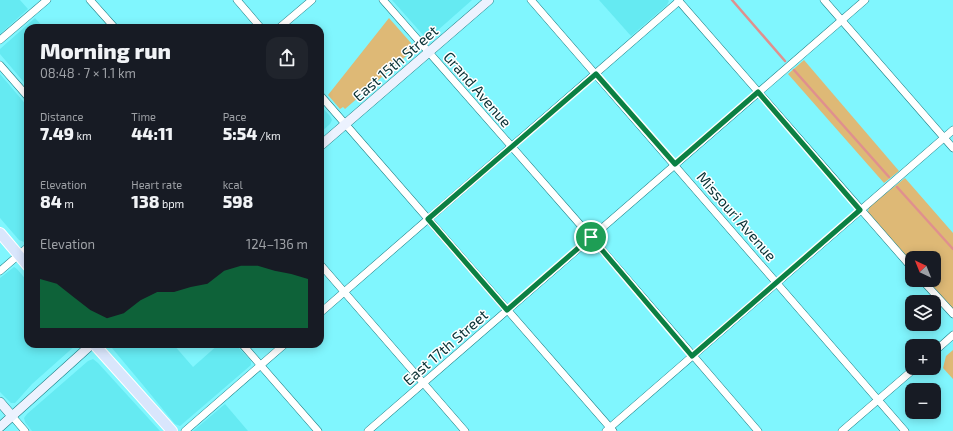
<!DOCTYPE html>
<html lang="en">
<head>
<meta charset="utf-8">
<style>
  :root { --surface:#171b24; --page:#20242c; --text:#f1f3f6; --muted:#9ea1a6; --accent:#0b8043 }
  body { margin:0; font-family:"Exo 2",sans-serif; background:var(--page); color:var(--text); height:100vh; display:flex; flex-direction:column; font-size:15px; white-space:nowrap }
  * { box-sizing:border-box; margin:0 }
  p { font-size:13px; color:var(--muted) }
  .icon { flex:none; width:22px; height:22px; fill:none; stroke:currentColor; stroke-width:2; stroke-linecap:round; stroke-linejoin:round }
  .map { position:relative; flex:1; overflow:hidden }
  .details { position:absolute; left:24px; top:24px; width:300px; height:324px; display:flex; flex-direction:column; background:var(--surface); border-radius:12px; box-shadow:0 2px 10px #0003 }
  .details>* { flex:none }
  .needle { width:26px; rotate:317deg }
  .buttons { position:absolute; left:905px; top:251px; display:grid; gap:8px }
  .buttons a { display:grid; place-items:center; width:36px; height:36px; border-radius:8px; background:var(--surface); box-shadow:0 2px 10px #0003; font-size:20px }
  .pin { position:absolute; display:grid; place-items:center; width:34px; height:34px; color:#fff; margin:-17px; border:2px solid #fff; border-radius:50%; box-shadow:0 1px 4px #0007 }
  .round { display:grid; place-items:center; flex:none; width:42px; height:42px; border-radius:12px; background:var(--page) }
  .summary { display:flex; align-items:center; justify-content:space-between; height:68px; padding:0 16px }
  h1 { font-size:22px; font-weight:800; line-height:30px }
  .figures { display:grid; grid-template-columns:repeat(3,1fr); gap:6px; height:68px; padding:4px 16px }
  .figures div { display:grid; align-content:center }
  .figures b { font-size:17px; font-weight:800 }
  .figures small { font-size:11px; font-weight:400 }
  .figures p { font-size:11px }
  .chart { height:112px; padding:8px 16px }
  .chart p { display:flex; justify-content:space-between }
  .chart svg { width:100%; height:72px; margin-top:4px; fill:var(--accent); opacity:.7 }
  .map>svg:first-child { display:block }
  .built { fill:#65eaf2 }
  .green { fill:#deb976 }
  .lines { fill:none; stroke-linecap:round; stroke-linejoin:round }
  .stream { stroke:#e0908e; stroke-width:2.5 }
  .street-casing { stroke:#1c7f85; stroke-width:8 }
  .secondary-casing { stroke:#1c7f85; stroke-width:10 }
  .primary-casing { stroke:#fff; stroke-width:12 }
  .street { stroke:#fff; stroke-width:7 }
  .secondary { stroke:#ecf2fe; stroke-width:9 }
  .primary { stroke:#d9e6fc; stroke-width:10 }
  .route-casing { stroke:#fff; stroke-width:8 }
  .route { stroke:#0b8043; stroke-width:5 }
  .labels { text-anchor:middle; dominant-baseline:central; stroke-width:3; stroke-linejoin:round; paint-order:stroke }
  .street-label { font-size:15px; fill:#093134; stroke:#fff }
</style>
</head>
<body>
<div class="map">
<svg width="953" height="431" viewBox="0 0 953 431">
  <rect width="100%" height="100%" fill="#80f6fe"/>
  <g class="built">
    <path d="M 0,0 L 20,0 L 28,9 L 0,34 Z"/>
    <path d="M 392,0 L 472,0 L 429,38 L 427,38 L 424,36 Z"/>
    <path d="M 599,0 L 668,0 L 669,1 L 667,5 L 631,36 Z"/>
    <path d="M 35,18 L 44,28 L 28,28 L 28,87 L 0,54 L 0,49 Z"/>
    <path d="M 0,74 L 28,107 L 28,240 L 24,242 L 19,240 L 0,218 Z"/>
    <path d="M 320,105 L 330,116 L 332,120 L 330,124 L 320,133 Z"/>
    <path d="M 14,267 L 17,269 L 28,282 L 28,344 L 77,344 L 32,384 L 15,403 L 11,403 L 0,392 L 0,278 Z"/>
    <path d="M 111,344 L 173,344 L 193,367 L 219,344 L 235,344 L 251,361 L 251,365 L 180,426 L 175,424 L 143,385 L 112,348 Z"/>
    <path d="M 93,359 L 98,363 L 160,431 L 32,431 L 25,422 L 24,418 L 27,414 L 88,361 Z"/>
    <path d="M 225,404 L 248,431 L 193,431 Z"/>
  </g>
  <g class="green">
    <path d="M 389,18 L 411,43 L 412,51 L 345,109 L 343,107 L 340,109 L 328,95 Z"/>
    <path d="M 804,60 L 899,171 L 884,183 L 788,74 Z"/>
    <path d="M 905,178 L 953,233 L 953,310 L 926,280 L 934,280 L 934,258 L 912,258 L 912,264 L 868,212 L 869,207 Z"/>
    <path d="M 953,350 L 953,379 L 943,368 L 946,356 Z"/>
  </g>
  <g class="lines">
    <g class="stream">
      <path d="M 732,0 L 785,61"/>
      <path d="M 794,70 L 889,177"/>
      <path d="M 897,187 L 953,249"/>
    </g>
    <defs>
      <g id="street">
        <path d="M 90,0 L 115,28"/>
        <path d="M 237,0 L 261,28"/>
        <path d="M 383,0 L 591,237 L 758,431"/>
        <path d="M 531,0 L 905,431"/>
        <path d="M 678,0 L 912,268"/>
        <path d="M 824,0 L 953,148"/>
        <path d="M 279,28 L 312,0"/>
        <path d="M 0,40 L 47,0"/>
        <path d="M 0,65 L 28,97"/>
        <path d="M 320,95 L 613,431"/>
        <path d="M 320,264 L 465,431"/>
        <path d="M 0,271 L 28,247"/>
        <path d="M 922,280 L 953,314"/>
        <path d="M 320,313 L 679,1"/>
        <path d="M 242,344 L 318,431"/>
        <path d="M 934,352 L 953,335"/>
        <path d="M 12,416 L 25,431"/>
        <path d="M 185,431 L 285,344"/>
        <path d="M 368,431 L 865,0"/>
        <path d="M 606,431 L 953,130"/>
        <path d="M 842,431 L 915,368"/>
      </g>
      <g id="secondary">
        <path d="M 320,146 L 489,0"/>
        <path d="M 0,402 L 12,416"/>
        <path d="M 0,427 L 92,344"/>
      </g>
      <g id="primary">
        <path d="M 0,233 L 28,266"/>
        <path d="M 94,344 L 172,431"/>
      </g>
    </defs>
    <use href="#street" class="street-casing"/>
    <use href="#secondary" class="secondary-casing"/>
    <use href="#primary" class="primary-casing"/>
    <use href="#street" class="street"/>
    <use href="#secondary" class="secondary"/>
    <use href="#primary" class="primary"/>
  </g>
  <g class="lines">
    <defs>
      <path id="route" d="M 596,74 L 675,164 L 758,92 L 860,210 L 692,356 L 591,237 L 507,310 L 428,219 Z"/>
    </defs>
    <use href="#route" class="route-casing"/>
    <use href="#route" class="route"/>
  </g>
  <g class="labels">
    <g class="street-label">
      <text transform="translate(395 63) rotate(-41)">East 15th Street</text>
      <text transform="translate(478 89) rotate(49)">Grand Avenue</text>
      <text transform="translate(737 216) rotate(49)">Missouri Avenue</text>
      <text transform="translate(445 347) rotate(-41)">East 17th Street</text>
    </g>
  </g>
</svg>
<div class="buttons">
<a><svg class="needle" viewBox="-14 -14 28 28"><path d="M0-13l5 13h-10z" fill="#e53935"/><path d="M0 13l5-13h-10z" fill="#9ea1a6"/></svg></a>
<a><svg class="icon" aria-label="layers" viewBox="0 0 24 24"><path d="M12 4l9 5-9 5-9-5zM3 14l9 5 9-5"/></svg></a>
<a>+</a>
<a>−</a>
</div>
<div class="pin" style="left:591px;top:237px;background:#1e9e55"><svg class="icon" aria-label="arrive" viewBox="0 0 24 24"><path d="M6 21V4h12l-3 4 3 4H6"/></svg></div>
<section class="details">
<div class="summary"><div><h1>Morning run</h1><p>08:48 · 7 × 1.1 km</p></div><a class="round"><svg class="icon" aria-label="share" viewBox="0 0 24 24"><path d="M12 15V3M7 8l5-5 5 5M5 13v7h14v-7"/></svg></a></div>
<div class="figures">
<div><p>Distance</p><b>7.49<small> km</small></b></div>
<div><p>Time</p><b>44:11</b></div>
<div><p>Pace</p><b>5:54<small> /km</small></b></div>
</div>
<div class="figures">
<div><p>Elevation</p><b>84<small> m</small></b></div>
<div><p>Heart rate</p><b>138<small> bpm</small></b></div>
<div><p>kcal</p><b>598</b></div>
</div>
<div class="chart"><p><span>Elevation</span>124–136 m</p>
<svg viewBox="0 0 160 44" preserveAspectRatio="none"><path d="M0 44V14L10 17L20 25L30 33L40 38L50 35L60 27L70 22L80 22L90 19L100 17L110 9L120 6L130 6L140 9L150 11L160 14V44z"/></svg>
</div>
</section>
</div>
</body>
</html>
